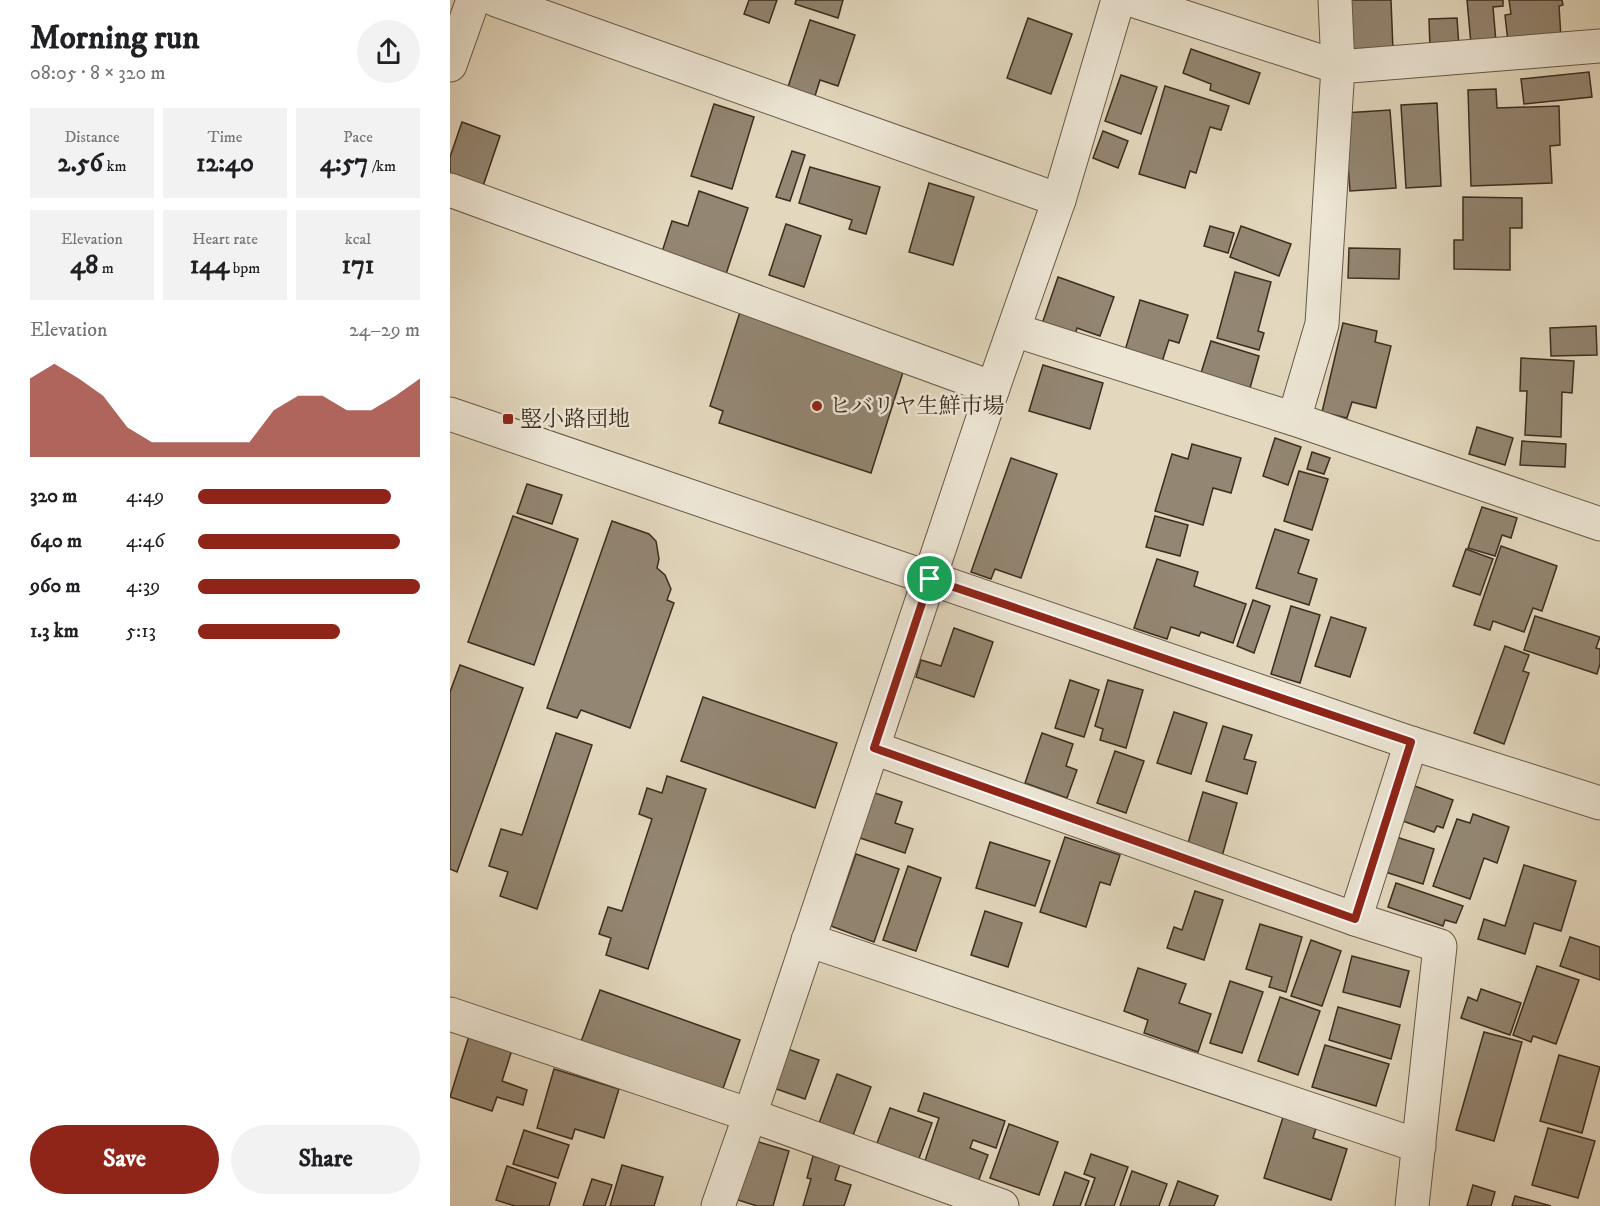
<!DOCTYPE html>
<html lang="en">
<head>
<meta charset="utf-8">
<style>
  :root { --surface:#fff; --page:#f2f2f2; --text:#202124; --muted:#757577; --accent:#8f2418 }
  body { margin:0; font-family:"IM FELL DW Pica","Noto Serif JP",serif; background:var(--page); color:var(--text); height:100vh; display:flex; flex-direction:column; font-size:22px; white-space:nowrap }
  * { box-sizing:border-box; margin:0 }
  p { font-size:20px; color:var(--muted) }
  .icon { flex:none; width:33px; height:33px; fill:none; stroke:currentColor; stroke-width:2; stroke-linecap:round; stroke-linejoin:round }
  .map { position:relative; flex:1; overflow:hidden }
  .details { display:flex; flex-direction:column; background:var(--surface); width:450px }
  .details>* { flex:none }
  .pin { position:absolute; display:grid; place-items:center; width:51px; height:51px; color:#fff; margin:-26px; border:3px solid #fff; border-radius:50%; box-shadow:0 2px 6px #0007 }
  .round { display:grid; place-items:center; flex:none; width:63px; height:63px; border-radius:32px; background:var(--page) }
  .headline { display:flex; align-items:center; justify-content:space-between; height:102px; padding:0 30px }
  h1 { font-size:33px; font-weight:800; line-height:45px }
  .figures { display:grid; grid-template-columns:repeat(3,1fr); gap:9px; height:102px; padding:6px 30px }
  .figures div { display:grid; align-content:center; border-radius:0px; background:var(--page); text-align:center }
  .figures b { font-size:26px; font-weight:800 }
  .figures small { font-size:16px; font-weight:400 }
  .figures p { font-size:16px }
  .chart { height:168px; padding:12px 30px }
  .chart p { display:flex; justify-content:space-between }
  .chart svg { width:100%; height:108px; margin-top:6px; fill:var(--accent); opacity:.7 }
  .cta { display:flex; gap:12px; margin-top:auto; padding:12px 30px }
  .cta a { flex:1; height:69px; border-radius:36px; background:var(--accent); color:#fff; font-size:24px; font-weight:800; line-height:69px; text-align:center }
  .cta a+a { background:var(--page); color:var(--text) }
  ul { padding:0 30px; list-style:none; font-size:20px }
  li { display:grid; grid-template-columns:96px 72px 1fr; align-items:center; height:45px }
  li i { height:15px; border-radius:8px; background:var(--accent) }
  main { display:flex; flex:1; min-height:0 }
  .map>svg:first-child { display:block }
  .building { fill:#938672; stroke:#3c2d1f; stroke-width:1.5 }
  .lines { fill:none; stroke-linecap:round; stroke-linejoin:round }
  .minor-casing { stroke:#665847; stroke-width:35 }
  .minor { stroke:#ede6d5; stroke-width:33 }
  .route-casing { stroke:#fff; stroke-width:12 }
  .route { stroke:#8f2418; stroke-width:8 }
  .poi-dot { fill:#8f2418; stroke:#ede6d5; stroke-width:2 }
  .labels { text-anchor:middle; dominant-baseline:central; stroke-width:5; stroke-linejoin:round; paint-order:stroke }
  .poi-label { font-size:22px; fill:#3c2d1f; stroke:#ede6d5; text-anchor:start }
</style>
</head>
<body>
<main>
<section class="details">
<div class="headline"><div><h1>Morning run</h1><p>08:05 · 8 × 320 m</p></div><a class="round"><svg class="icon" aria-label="share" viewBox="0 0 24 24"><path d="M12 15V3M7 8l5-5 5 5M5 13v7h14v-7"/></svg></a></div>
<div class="figures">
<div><p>Distance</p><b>2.56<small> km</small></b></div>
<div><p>Time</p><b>12:40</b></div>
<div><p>Pace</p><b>4:57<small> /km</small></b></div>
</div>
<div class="figures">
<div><p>Elevation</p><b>48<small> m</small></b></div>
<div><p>Heart rate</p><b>144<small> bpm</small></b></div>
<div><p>kcal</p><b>171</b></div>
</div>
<div class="chart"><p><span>Elevation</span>24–29 m</p>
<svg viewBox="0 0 160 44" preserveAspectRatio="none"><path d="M0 44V12L10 6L20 12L30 19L40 32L50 38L60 38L70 38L80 38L90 38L100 25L110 19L120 19L130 25L140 25L150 19L160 12V44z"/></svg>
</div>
<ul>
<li><b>320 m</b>4:49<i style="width:87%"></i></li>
<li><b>640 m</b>4:46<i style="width:91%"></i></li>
<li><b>960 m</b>4:39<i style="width:100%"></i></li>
<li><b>1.3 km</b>5:13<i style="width:64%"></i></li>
</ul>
<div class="cta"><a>Save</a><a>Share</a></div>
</section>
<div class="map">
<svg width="1150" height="1206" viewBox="0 0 1150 1206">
  <rect width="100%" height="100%" fill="#e3d8be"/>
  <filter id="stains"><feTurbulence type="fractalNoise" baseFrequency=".00333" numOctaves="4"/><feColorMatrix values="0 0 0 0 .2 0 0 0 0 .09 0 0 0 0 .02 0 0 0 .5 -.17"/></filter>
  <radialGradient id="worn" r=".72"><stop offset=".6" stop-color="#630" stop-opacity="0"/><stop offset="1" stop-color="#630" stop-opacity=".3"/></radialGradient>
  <g class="building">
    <path d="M 299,0 L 327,0 L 319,23 L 294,14 Z"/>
    <path d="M 346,0 L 393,0 L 388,18 L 345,4 Z"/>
    <path d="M 898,0 L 941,0 L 943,50 L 900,51 Z"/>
    <path d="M 1017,0 L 1053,0 L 1053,6 L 1043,7 L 1046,42 L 1021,44 Z"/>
    <path d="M 1059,0 L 1112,0 L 1113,5 L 1109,6 L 1111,38 L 1058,42 L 1055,15 L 1061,14 Z"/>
    <path d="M 578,18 L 622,34 L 601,94 L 557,78 Z"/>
    <path d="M 1007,18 L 1009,47 L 980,48 L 979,19 Z"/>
    <path d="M 360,20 L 405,35 L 388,86 L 370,80 L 364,99 L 337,90 Z"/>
    <path d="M 741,49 L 810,73 L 799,104 L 760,90 L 761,84 L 733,73 Z"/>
    <path d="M 1139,72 L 1142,97 L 1074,104 L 1071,79 Z"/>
    <path d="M 671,75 L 707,87 L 691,134 L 655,121 Z"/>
    <path d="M 715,86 L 779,106 L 771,130 L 760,127 L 746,173 L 740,171 L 735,188 L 689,174 Z"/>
    <path d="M 1046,89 L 1047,108 L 1109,106 L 1110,145 L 1100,146 L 1102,183 L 1021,186 L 1018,90 Z"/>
    <path d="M 987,103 L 991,186 L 956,188 L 951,105 Z"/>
    <path d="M 264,104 L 304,117 L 282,189 L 241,176 Z"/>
    <path d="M 940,110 L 946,188 L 900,191 L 894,113 Z"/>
    <path d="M 12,122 L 50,136 L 31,192 L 0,181 L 0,157 Z"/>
    <path d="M 653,131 L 678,141 L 668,168 L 643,158 Z"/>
    <path d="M 342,151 L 355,155 L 340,201 L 326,197 Z"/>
    <path d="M 360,167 L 430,187 L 416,234 L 399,229 L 402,220 L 349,203 Z"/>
    <path d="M 479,183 L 524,197 L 503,265 L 459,252 Z"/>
    <path d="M 249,191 L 298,208 L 275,277 L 211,255 L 222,221 L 238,226 Z"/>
    <path d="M 1013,197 L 1072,198 L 1072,228 L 1060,228 L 1060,270 L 1004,269 L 1004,240 L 1013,240 Z"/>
    <path d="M 336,224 L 371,236 L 354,287 L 319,275 Z"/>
    <path d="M 760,226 L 784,233 L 778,253 L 754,246 Z"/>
    <path d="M 791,226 L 841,244 L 829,276 L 780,257 Z"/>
    <path d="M 899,248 L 950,249 L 949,279 L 898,278 Z"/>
    <path d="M 785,272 L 821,282 L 808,331 L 814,333 L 809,350 L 767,338 Z"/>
    <path d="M 608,277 L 664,297 L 650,336 L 627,328 L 625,335 L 592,324 Z"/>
    <path d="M 690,300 L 738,315 L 729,343 L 719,340 L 711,365 L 674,354 Z"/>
    <path d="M 290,312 L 455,366 L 421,473 L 269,423 L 273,411 L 260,406 Z"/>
    <path d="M 893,323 L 927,331 L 925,342 L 941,346 L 926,408 L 902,402 L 897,418 L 872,412 Z"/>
    <path d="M 1146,326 L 1147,355 L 1101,356 L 1100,328 Z"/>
    <path d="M 761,341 L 809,356 L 800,388 L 751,373 Z"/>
    <path d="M 1071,358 L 1124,361 L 1122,393 L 1112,392 L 1111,437 L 1075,435 L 1077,391 L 1070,391 Z"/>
    <path d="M 593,365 L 653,383 L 640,429 L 579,411 Z"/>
    <path d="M 1027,427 L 1063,438 L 1055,465 L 1019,454 Z"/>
    <path d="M 825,438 L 851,447 L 838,485 L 813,476 Z"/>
    <path d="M 1072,441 L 1116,444 L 1115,467 L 1070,465 Z"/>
    <path d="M 742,444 L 791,458 L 781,493 L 763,488 L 753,525 L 705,511 L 722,454 L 738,459 Z"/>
    <path d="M 862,452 L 880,458 L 874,474 L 857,469 Z"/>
    <path d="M 561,458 L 607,474 L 571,578 L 545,569 L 541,579 L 521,572 Z"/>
    <path d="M 849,471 L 878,479 L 862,530 L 834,521 Z"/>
    <path d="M 77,484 L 112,495 L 102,524 L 67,513 Z"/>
    <path d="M 1032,507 L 1067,518 L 1061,538 L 1052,535 L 1045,556 L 1018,548 Z"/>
    <path d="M 63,516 L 128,539 L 84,665 L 18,642 Z"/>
    <path d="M 705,516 L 738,525 L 730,556 L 696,547 Z"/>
    <path d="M 162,521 L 199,534 L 206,541 L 209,559 L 207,568 L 215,575 L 221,589 L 217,600 L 224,603 L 180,728 L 131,710 L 127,718 L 97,708 Z"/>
    <path d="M 825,529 L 859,540 L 848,573 L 867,579 L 859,605 L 806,588 Z"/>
    <path d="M 1051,546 L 1107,566 L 1092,611 L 1083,608 L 1074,632 L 1043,621 L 1040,630 L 1024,625 Z"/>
    <path d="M 1016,549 L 1043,559 L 1030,595 L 1003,586 Z"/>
    <path d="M 707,559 L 748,572 L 744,586 L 796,604 L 783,643 L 751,632 L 749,636 L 721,627 L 717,639 L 684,628 Z"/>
    <path d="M 803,600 L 820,606 L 804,653 L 787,646 Z"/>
    <path d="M 841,606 L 870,615 L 850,683 L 821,674 Z"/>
    <path d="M 1085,616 L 1150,637 L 1146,648 L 1150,649 L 1150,664 L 1147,674 L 1074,650 Z"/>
    <path d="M 881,617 L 916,628 L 900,677 L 865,666 Z"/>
    <path d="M 504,628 L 543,642 L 524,697 L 466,677 L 471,660 L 491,666 Z"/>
    <path d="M 1055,646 L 1079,655 L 1073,671 L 1079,673 L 1054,744 L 1024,733 Z"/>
    <path d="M 10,665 L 73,688 L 7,872 L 0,869 L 0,692 Z"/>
    <path d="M 620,680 L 649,690 L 634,737 L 605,728 Z"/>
    <path d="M 658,680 L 693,690 L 676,748 L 650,740 L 653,729 L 645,726 Z"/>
    <path d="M 253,697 L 387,743 L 365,808 L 231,761 Z"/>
    <path d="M 724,712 L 757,723 L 741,774 L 707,763 Z"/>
    <path d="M 773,726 L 802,735 L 794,759 L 806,762 L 797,794 L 756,781 Z"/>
    <path d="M 106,733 L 142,745 L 87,909 L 50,896 L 58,872 L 39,866 L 51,829 L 72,835 Z"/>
    <path d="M 592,733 L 623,744 L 616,766 L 627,770 L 617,798 L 575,783 Z"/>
    <path d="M 665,751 L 694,761 L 676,813 L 647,803 Z"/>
    <path d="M 217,776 L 256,789 L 198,969 L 156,955 L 161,938 L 149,934 L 158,907 L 172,911 L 202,819 L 189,814 L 197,788 L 212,793 Z"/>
    <path d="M 962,785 L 1003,800 L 993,828 L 987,826 L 984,832 L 950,820 Z"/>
    <path d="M 422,792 L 452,802 L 445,823 L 463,829 L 455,853 L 407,837 Z"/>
    <path d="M 753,792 L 787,803 L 771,860 L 736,850 Z"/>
    <path d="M 1023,814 L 1059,827 L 1047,863 L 1034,858 L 1020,899 L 983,886 L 1007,819 L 1020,823 Z"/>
    <path d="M 940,835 L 984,849 L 973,884 L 929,870 Z"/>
    <path d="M 615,837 L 670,855 L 660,885 L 650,882 L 636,927 L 590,912 Z"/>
    <path d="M 540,842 L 600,861 L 585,906 L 526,888 Z"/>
    <path d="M 406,854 L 449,869 L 424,942 L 381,926 Z"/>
    <path d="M 1074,865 L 1126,881 L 1111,931 L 1084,923 L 1075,954 L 1028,939 L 1034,919 L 1055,926 Z"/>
    <path d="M 458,866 L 491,878 L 466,951 L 433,940 Z"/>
    <path d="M 946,883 L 1013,906 L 1006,923 L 995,920 L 993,926 L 938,907 Z"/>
    <path d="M 745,891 L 773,900 L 754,960 L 717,948 L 724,927 L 732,930 Z"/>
    <path d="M 535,911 L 572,923 L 558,967 L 521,955 Z"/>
    <path d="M 810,924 L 852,937 L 836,992 L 819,987 L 822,977 L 796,969 Z"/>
    <path d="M 1120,937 L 1150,947 L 1150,980 L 1110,966 Z"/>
    <path d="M 861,940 L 891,951 L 872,1006 L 841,996 Z"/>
    <path d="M 902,956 L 959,971 L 950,1007 L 893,992 Z"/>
    <path d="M 1087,966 L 1129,980 L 1106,1044 L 1083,1036 L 1081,1042 L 1063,1035 Z"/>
    <path d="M 688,968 L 736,984 L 729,1003 L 761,1014 L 748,1052 L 694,1033 L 698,1020 L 674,1011 Z"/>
    <path d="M 780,981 L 813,992 L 792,1053 L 760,1043 Z"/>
    <path d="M 1031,989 L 1071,1003 L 1060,1035 L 1011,1018 L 1018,997 L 1027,1001 Z"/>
    <path d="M 150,990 L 290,1040 L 270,1097 L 129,1047 Z"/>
    <path d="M 830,997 L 870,1011 L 848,1075 L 808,1061 Z"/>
    <path d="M 888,1007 L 950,1025 L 941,1059 L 879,1040 Z"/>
    <path d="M 1034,1032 L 1072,1042 L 1044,1141 L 1006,1130 Z"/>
    <path d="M 19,1036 L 62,1050 L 52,1081 L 77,1090 L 73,1105 L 47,1097 L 42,1111 L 0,1097 Z"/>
    <path d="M 875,1045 L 939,1064 L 926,1106 L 862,1087 Z"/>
    <path d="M 332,1047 L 369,1060 L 355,1099 L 318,1086 Z"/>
    <path d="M 1109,1055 L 1150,1067 L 1132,1133 L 1090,1121 Z"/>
    <path d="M 104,1069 L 169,1089 L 154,1138 L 125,1129 L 122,1139 L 87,1128 Z"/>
    <path d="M 387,1074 L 421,1087 L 402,1138 L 368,1126 Z"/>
    <path d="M 474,1093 L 555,1121 L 546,1148 L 523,1140 L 520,1148 L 538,1155 L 528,1182 L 474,1164 L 489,1118 L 468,1111 Z"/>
    <path d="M 440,1108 L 482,1123 L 468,1161 L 426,1146 Z"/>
    <path d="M 834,1114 L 867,1125 L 863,1138 L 897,1149 L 881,1200 L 814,1178 Z"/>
    <path d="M 559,1124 L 608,1142 L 589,1195 L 540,1178 Z"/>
    <path d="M 1098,1128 L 1145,1141 L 1128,1198 L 1082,1185 Z"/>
    <path d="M 74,1130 L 119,1145 L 108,1178 L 63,1164 Z"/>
    <path d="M 302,1140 L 339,1151 L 323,1206 L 307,1206 L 285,1199 Z"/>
    <path d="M 641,1154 L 678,1167 L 664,1206 L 635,1206 L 645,1178 L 634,1174 Z"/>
    <path d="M 363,1156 L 390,1164 L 385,1180 L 401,1185 L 394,1206 L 353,1206 L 361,1179 L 357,1178 Z"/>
    <path d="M 172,1165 L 213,1177 L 204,1206 L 160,1206 Z"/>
    <path d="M 57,1166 L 106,1183 L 99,1206 L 65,1206 L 46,1200 Z"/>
    <path d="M 682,1171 L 717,1184 L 709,1206 L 670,1206 Z"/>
    <path d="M 615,1172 L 639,1181 L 630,1206 L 603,1206 Z"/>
    <path d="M 142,1179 L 162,1185 L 155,1206 L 133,1206 Z"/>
    <path d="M 728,1181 L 768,1196 L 764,1206 L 719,1206 Z"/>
    <path d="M 1023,1185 L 1045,1192 L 1041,1206 L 1017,1206 Z"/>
    <path d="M 1065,1196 L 1101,1206 L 1062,1206 Z"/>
  </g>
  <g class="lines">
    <defs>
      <g id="minor">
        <path d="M 46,0 L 609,200"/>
        <path d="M 682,0 L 888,67 L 1150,46"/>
        <path d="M 0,65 L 23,0"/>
        <path d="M 0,190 L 543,388"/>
        <path d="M 564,330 L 844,419 L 1150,524"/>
        <path d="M 0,414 L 961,743 L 1150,803"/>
        <path d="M 844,419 L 872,324 L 888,67 L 885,0"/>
        <path d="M 424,748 L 905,919 L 990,946 L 962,1206"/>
        <path d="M 905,919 L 961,743"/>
        <path d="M 358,940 L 969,1146"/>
        <path d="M 0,1014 L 300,1115 L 552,1206"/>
        <path d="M 268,1206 L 300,1115 L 543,388 L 609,200 L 668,0"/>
      </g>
    </defs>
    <use href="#minor" class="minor-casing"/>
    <use href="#minor" class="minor"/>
  </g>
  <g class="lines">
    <defs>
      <path id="route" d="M 480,579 L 961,742 L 905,919 L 424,748 Z"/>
    </defs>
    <use href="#route" class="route-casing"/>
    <use href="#route" class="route"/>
  </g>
  <g class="poi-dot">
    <circle cx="367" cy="406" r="6"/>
    <rect x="52" y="413" width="12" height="12" rx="3"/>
  </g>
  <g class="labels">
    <g class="poi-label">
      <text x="379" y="406">ヒバリヤ生鮮市場</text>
      <text x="70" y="419">竪小路団地</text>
    </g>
  </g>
  <rect width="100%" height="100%" filter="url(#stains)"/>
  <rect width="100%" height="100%" fill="url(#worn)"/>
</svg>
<div class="pin" style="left:480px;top:579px;background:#1e9e55"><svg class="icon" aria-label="arrive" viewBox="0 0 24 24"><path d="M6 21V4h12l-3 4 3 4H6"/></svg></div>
</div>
</main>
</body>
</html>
